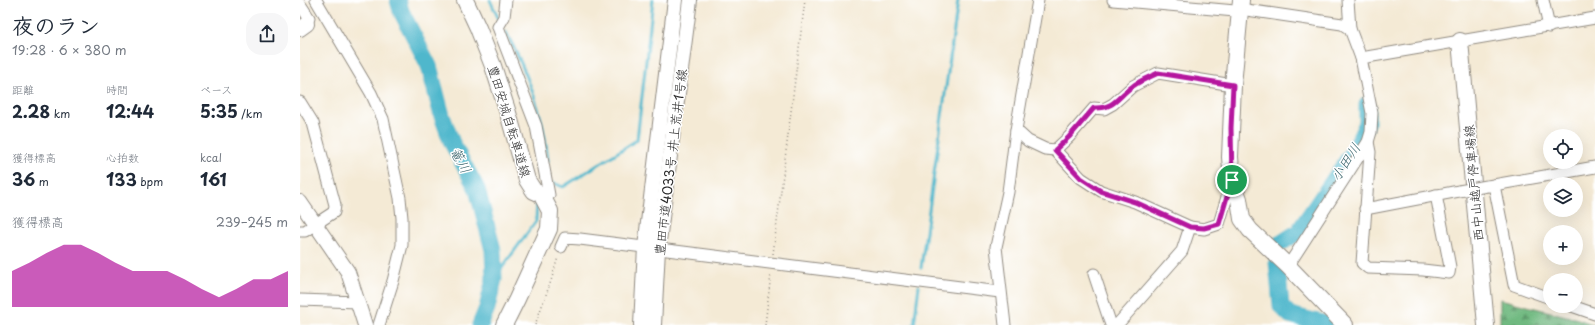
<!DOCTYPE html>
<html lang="ja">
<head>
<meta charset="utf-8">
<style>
  :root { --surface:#fff; --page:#f6f6f7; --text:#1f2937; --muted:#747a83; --accent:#b5179e }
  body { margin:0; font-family:"Playpen Sans","Klee One",sans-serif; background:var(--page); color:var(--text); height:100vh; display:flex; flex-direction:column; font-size:15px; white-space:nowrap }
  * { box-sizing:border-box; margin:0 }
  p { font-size:13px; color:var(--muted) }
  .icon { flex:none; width:22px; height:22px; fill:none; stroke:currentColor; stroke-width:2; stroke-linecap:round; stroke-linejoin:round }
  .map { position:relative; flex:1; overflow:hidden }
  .side { display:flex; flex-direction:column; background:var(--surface); width:300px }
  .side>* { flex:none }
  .buttons { position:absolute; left:1243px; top:129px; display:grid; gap:8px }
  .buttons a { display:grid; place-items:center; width:40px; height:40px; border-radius:50%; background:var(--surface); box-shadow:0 4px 16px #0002; font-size:20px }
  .pin { position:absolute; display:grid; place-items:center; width:34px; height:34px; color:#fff; margin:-17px; border:2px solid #fff; border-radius:50%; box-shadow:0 1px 4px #0007 }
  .round { display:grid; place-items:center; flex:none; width:42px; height:42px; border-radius:16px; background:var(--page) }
  .summary { display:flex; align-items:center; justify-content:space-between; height:68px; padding:0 12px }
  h1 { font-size:22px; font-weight:700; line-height:30px }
  .metrics { display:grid; grid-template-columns:repeat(3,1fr); gap:6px; height:68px; padding:4px 12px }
  .metrics div { display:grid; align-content:center }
  .metrics b { font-size:17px; font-weight:700 }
  .metrics small { font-size:11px; font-weight:400 }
  .metrics p { font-size:11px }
  .chart { height:112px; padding:8px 12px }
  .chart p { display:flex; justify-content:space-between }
  .chart svg { width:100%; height:72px; margin-top:4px; fill:var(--accent); opacity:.7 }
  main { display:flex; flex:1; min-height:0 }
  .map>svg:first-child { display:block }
  .forest { fill:url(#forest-firs); stroke:#4e7256 }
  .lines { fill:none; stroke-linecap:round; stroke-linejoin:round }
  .stream { stroke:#4fb7cc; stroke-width:3 }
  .river { stroke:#4fb7cc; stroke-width:17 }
  .minor-casing { stroke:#908a80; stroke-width:13 }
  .tertiary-casing { stroke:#908a80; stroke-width:16 }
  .secondary-casing { stroke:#908a80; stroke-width:18 }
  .path { stroke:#908a80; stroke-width:1.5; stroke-dasharray:1 3; stroke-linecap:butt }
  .minor { stroke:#fff; stroke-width:11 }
  .tertiary { stroke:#fff; stroke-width:14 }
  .secondary { stroke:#fff; stroke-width:16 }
  .minor-bridge-casing { stroke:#908a80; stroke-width:13; stroke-linecap:butt }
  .minor-bridge { stroke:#fff; stroke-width:11 }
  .route-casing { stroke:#fff; stroke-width:8 }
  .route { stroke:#b5179e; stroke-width:5 }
  .labels { text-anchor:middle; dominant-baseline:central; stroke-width:3; stroke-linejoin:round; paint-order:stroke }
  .street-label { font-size:13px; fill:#2b2b2b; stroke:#fff }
  .water-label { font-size:14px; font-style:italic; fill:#39636b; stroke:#fff }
</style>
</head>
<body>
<main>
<section class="side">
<div class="summary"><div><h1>夜のラン</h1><p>19:28 · 6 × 380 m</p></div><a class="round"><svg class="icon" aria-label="share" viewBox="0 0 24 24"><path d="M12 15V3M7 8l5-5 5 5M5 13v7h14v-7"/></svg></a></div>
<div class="metrics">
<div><p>距離</p><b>2.28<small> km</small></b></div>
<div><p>時間</p><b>12:44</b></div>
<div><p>ペース</p><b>5:35<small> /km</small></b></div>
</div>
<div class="metrics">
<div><p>獲得標高</p><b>36<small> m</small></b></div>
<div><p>心拍数</p><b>133<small> bpm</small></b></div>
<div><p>kcal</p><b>161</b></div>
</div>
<div class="chart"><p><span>獲得標高</span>239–245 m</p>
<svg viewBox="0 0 160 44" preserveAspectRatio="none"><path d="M0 44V22L10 17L20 11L30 6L40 6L50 11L60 17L70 22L80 22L90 22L100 27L110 33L120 38L130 33L140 27L150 27L160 22V44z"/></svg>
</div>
</section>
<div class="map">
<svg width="1295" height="325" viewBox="0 0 1295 325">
  <defs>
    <pattern id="forest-firs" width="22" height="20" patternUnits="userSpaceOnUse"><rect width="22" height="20" fill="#70b980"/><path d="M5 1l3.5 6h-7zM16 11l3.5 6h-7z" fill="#5c9769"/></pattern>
  </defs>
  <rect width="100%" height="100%" fill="#fff"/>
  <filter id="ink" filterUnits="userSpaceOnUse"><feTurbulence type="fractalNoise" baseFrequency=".025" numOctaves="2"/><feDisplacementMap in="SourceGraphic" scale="8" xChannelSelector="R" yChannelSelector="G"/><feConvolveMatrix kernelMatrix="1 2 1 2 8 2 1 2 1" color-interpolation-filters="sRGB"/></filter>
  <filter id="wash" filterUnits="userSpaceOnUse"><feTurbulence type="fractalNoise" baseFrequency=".012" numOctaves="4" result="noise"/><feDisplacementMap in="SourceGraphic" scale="16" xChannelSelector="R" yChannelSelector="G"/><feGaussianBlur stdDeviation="0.9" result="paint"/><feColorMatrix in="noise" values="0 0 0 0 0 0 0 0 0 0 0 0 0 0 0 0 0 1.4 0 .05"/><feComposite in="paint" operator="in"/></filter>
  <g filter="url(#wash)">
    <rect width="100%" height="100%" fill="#f4ead5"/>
    <path class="forest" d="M 1200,299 L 1278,319 L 1295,325 L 1200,325 Z"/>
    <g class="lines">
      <g class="stream">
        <path d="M 190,0 L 199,20"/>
        <path d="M 206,32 C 221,61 238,101 244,133 C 246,142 247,152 248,161"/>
        <path d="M 254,183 L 263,187 L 337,140 L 353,0"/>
        <path d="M 621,268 L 658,0"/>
        <path d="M 194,279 L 236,221 L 237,199"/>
        <path d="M 614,325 L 619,286"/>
      </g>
      <g class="river">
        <path d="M 98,0 L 101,11 L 129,66 L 142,116 L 152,143 L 177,189 L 193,250 L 194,279 L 187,308 L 180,325"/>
        <path d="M 975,247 L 998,232 L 1055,149 L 1067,123 L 1067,105"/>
        <path d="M 977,262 L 981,306 L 990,315 L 1030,325"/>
      </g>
    </g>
  </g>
  <g filter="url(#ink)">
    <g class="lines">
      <defs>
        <g id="minor">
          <path d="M 16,0 L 71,93 L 83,119 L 100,198 L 102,218 L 102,245 L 93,281 L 79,325"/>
          <path d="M 206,0 L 204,17 L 198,27 L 236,126 L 249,195"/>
          <path d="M 813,0 L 935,11 L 940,9 L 1042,24 L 1050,29"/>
          <path d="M 1243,0 L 1249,27"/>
          <path d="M 0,4 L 9,18 L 7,24"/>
          <path d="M 1061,58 L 1295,18"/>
          <path d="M 0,102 L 13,123 L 35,205 L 34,212 L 5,231 L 0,231"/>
          <path d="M 716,130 L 728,141 L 745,149 L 755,150 L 769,137 L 794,108 L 804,109 L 813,104 L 833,86 L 858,73 L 933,85"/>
          <path d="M 1068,142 L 1070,152 L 1062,263 L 1068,268 L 1123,270 L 1149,273 L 1150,267 L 1136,195"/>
          <path d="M 755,150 L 781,178 L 801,191 L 835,202 L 890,227"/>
          <path d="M 1194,185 L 1214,285 L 1250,298"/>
          <path d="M 1188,186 L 1295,167"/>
          <path d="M 1065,209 L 1159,191"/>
          <path d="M 261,247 L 265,238 L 280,239 L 700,292"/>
          <path d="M 988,266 L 1068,142 L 1071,132 L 1072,113 L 1061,58 L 1050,29 L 1048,0"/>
          <path d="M 794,274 L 811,325"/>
          <path d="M 0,300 L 58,302"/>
          <path d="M 1272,306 L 1295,314"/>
          <path d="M 705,325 L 696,247 L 708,192 L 716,130 L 738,0"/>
          <path d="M 817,325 L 882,251 L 890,227 L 904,229 L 919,224 L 932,180"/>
        </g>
        <g id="tertiary">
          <path d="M 0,29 L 7,24"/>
          <path d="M 0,202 L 48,272 L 65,325"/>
          <path d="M 341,325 L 345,247 L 375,0"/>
          <path d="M 354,325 L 358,249 L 390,0"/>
        </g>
        <g id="secondary">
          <path d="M 165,0 L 178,28 L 193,66 L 208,113 L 227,180 L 234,191 L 241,194 L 250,211 L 249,229 L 217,299 L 204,325"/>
          <path d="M 941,0 L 933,85 L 930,157 L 932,180 L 939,199 L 942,219 L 950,230 L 988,266 L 1045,325"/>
          <path d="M 1160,41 L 1186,325"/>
        </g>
      </defs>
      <use href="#minor" class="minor-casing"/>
      <use href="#tertiary" class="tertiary-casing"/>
      <use href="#secondary" class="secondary-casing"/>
      <g class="path">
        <path d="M 473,254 L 505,0"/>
        <path d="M 235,325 L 251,281 L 258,257"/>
        <path d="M 465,325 L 471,274"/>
      </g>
      <use href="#minor" class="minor"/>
      <use href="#tertiary" class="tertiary"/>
      <use href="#secondary" class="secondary"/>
      <defs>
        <path id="minor-bridge" d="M 1159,191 L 1187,186"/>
      </defs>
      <use href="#minor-bridge" class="minor-bridge-casing"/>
      <use href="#minor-bridge" class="minor-bridge"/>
    </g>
  </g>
  <g class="lines" filter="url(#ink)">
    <defs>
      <path id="route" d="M 858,73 L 933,85 L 931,128 L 932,180 L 919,224 L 904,228 L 890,227 L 835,202 L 801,191 L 781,178 L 755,150 L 769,137 L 794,108 C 815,109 818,96 833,86 C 841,80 850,77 858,73 Z"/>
    </defs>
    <use href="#route" class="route-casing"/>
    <use href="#route" class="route"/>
  </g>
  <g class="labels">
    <g class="street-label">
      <text transform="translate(210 121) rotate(73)">豊田安城自転車道線</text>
      <text transform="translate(370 162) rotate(-83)">豊田市道4033号 井上荒井1号線</text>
      <text transform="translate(1173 183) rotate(-95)">西中山越戸停車場線</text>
    </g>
    <g class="water-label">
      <text transform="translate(161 160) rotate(62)">篭川</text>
      <text transform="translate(1045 162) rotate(-57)">小田川</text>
    </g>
  </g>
</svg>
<div class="buttons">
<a><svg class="icon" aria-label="locate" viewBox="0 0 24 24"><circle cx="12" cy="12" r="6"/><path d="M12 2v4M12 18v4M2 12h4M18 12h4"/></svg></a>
<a><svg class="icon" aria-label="layers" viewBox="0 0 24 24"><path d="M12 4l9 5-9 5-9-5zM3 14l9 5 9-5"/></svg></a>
<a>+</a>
<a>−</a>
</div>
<div class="pin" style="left:932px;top:180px;background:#1e9e55"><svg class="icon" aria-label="arrive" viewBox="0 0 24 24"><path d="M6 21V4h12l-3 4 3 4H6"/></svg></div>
</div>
</main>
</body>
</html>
